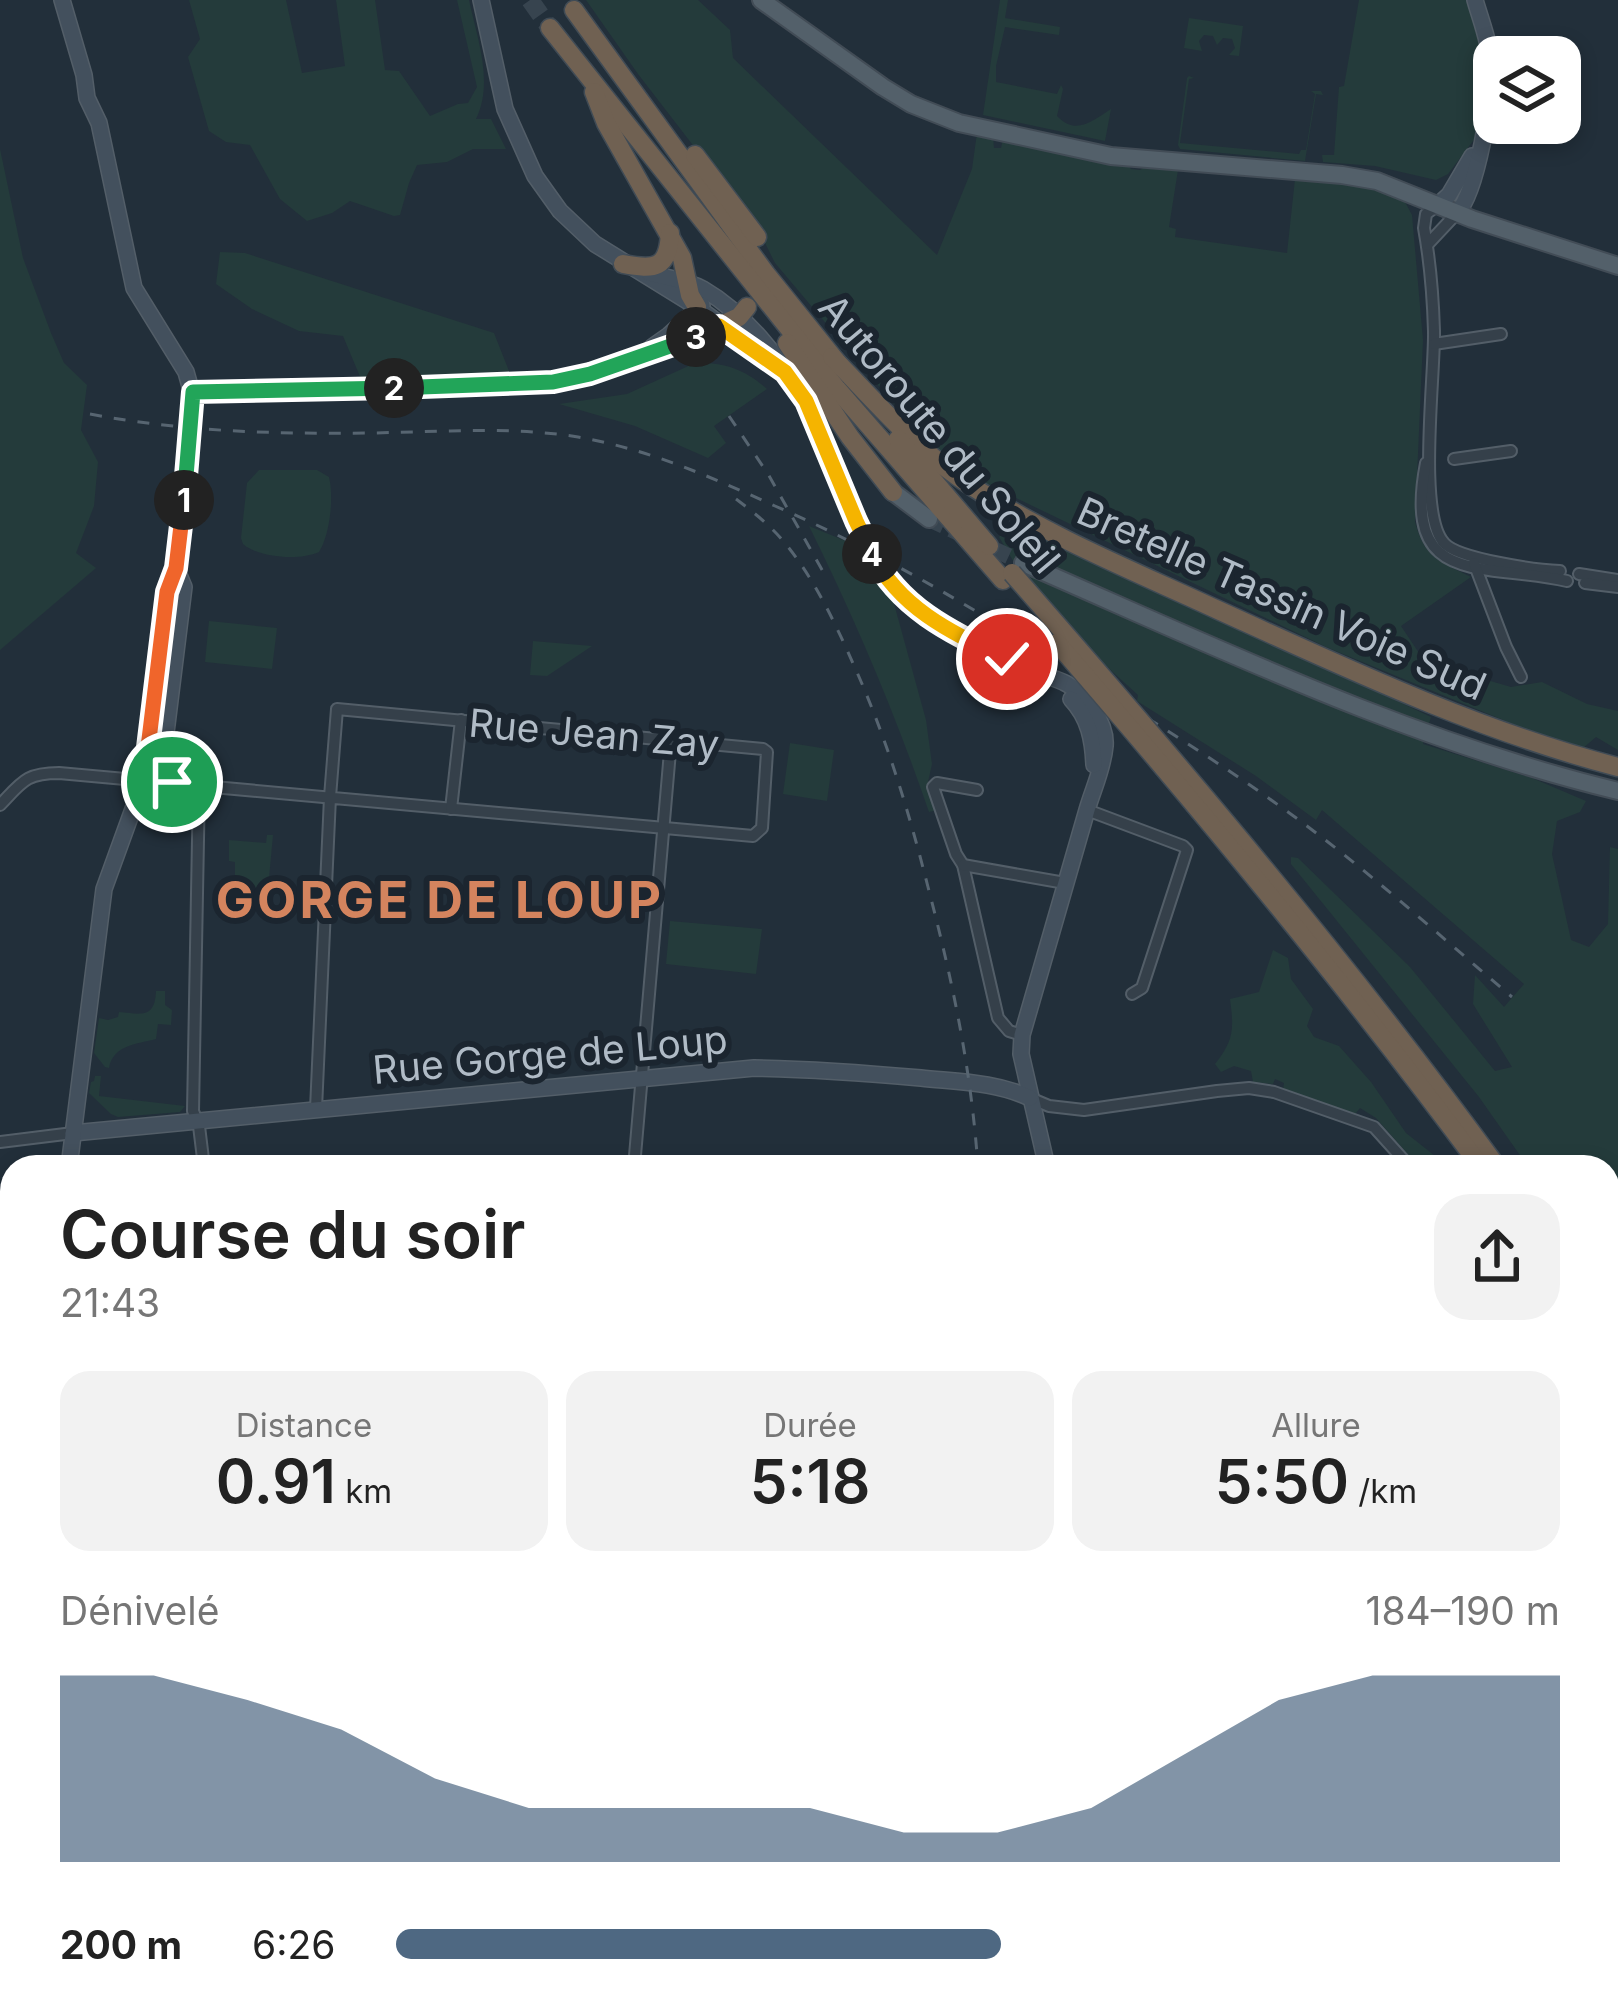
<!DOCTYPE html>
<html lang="fr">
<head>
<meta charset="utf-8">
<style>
  :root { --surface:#fff; --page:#f2f2f2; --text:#222; --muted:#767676; --accent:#4e6882 }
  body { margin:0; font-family:Inter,sans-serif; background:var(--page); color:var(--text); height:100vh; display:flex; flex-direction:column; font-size:45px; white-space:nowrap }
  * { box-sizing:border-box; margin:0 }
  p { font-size:39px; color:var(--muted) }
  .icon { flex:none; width:66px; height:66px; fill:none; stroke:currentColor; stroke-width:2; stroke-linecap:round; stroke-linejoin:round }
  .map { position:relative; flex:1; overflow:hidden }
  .panel { position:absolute; left:0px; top:1155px; width:1620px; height:858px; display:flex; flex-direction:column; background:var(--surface); border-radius:36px 36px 0 0; box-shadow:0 6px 18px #0003 }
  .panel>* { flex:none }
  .buttons { position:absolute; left:1473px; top:36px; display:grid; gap:24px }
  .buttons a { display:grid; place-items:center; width:108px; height:108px; border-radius:24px; background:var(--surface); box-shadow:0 6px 18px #0003; font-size:60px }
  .pin { position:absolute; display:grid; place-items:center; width:102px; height:102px; color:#fff; margin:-51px; border:6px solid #fff; border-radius:50%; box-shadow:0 3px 12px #0007 }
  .km { position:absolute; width:60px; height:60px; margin:-30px; border-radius:50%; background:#222; color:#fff; font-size:33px; line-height:60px; text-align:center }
  .round { display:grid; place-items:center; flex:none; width:126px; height:126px; border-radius:36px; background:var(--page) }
  .summary { display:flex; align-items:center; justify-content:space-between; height:204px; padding:0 60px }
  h1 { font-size:66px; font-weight:600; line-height:90px }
  .stats { display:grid; grid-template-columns:repeat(3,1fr); gap:18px; height:204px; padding:12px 60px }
  .stats div { display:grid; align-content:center; border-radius:30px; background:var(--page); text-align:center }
  .stats b { font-size:60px; font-weight:600 }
  .stats small { font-size:33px; font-weight:400 }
  .stats p { font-size:33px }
  .chart { height:336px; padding:24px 60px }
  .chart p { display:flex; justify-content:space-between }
  .chart svg { width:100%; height:216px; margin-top:12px; fill:var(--accent); opacity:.7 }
  ul { padding:0 60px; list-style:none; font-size:39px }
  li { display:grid; grid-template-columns:192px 144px 1fr; align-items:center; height:90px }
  li i { height:30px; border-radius:15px; background:var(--accent) }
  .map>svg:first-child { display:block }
  .green { fill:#243b3b }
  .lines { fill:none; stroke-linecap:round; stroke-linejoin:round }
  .river { stroke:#354d61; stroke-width:18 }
  .primary-tunnel { stroke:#37444f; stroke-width:16; stroke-dasharray:16 8; stroke-linecap:butt }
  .highway-tunnel { stroke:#37444f; stroke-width:18; stroke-dasharray:18 9; stroke-linecap:butt }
  .street-casing { stroke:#535e68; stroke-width:14 }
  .secondary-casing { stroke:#535e68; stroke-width:18 }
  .primary-casing { stroke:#424c56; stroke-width:20 }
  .highway-casing { stroke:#404b55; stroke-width:21 }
  .street { stroke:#35404a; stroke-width:10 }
  .secondary { stroke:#43505d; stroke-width:15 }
  .primary { stroke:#53606a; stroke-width:16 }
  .highway { stroke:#706152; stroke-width:18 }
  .rail { stroke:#576571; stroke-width:3; stroke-dasharray:12 12; stroke-linecap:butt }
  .secondary-bridge-casing { stroke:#535e68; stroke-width:18; stroke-linecap:butt }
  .highway-bridge-casing { stroke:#404b55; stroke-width:21; stroke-linecap:butt }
  .secondary-bridge { stroke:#43505d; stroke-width:15 }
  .highway-bridge { stroke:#706152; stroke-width:18 }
  .split-1-casing { stroke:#fff; stroke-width:24 }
  .split-2-casing { stroke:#fff; stroke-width:24 }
  .split-3-casing { stroke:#fff; stroke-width:24 }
  .split-4-casing { stroke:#fff; stroke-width:24 }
  .split-5-casing { stroke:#fff; stroke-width:24 }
  .split-1 { stroke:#f0652b; stroke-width:15 }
  .split-2 { stroke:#22a559; stroke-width:15 }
  .split-3 { stroke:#22a559; stroke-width:15 }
  .split-4 { stroke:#f5b400; stroke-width:15 }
  .split-5 { stroke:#f5b400; stroke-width:15 }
  .labels { text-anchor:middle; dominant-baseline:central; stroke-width:12; stroke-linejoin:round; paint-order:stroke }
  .street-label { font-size:39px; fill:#b0bbc6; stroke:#1b252f }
  .district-label { font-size:51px; font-weight:bold; letter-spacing:3px; fill:#d4845e; stroke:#1b252f }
</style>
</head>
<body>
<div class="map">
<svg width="1618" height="2013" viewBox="0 0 1618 2013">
  <rect width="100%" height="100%" fill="#222f3a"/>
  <g class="green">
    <path d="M 189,0 L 286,0 L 302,73 L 345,66 L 336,0 L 375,0 L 385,70 L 399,71 L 430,116 L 458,104 L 468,103 L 477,87 L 457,0 L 469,0 C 477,38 494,82 476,119 L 491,119 L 506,149 L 473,149 L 447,162 L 417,165 L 409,183 L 400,215 L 394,216 L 350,201 L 332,213 L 307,221 L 280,199 L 250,145 L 226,142 L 209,131 L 188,57 L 200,39 Z"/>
    <path d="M 586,0 L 698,0 L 730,30 L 733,58 L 937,255 L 972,169 L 977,133 L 993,136 L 994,148 L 1001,148 L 1003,139 L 1052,152 L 1128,165 L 1131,169 L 1140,170 L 1144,167 L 1178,170 L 1169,227 L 1176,229 L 1175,237 L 1287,253 L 1295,179 L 1358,184 L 1391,194 L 1405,202 L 1412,215 L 1423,340 L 1415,522 C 1425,559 1440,561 1471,577 L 1401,626 L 1425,662 L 1511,687 L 1542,682 L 1587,704 L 1618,711 L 1618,750 L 1596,737 L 1582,749 L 1544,737 L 1326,647 L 989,485 C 960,467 933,449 910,423 L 775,263 L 759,231 L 638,74 Z"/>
    <path d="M 1000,0 L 1008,0 L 1005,18 L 1060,27 L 1059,35 L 1005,27 L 996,66 L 996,82 L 1057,94 L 1061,85 L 1063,89 L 1057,116 C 1076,136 1092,121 1111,109 L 1105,141 L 983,115 Z"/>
    <path d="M 1359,0 L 1467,0 L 1484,61 L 1483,89 L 1476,137 L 1448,174 L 1436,180 L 1375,166 L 1323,162 L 1322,155 L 1334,155 L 1339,87 L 1344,86 Z"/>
    <path d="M 1189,18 L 1243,26 L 1239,56 L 1229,55 L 1235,48 L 1232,39 L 1223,38 L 1217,45 L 1213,36 L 1204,35 L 1199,41 L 1202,51 L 1184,48 Z"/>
    <path d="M 1189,76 L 1194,78 L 1189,79 L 1180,143 L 1299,154 L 1301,150 L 1306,150 L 1315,94 L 1311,91 L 1321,91 L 1323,95 L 1316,94 L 1305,161 L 1180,149 L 1178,145 L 1187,78 Z"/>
    <path d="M 0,149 L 23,258 L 51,333 L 64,363 L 87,385 L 81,430 L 98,462 L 94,506 L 76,553 L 96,568 L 0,650 Z"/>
    <path d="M 220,252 L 245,253 L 494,333 L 509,371 L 361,379 L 343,336 L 299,331 L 252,309 L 216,284 Z"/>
    <path d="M 695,363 C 724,362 745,369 767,389 L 714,426 L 726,443 L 708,458 L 635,426 L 559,404 L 627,394 Z"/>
    <path d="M 259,470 L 317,470 L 329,477 C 334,498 330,534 319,552 C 299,561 259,558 243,544 L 241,538 L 247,483 Z"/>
    <path d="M 1016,520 L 1431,717 L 1423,744 L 1532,778 L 1586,801 L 1580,812 L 1557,821 L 1552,854 L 1571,940 L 1589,947 L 1608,924 L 1610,847 L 1618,849 L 1618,1398 L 1608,1400 L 1608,1167 L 1521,1167 L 1524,1161 L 1479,1097 L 1291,864 L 1291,857 L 1298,858 L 1410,967 L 1495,1071 L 1512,1067 L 1473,1004 L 1475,975 L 1504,1007 L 1524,984 L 1322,810 L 1316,820 L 1256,776 L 1137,701 L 1138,695 L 1061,625 L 1018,569 L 999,537 Z"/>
    <path d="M 809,526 L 858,546 L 869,568 L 893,600 L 926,720 L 932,764 L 928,782 L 937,810 L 929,812 C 895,713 855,619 809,526 Z"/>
    <path d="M 209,621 L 277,628 L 272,669 L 205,662 Z"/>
    <path d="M 533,641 L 592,646 L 547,676 L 530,675 Z"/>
    <path d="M 790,743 L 834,750 L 827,801 L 783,794 Z"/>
    <path d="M 267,835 L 273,835 L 268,889 L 227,889 L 228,877 L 235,876 L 235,862 L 229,861 L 229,840 L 266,843 Z"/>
    <path d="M 670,921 L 762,929 L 756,974 L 666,964 Z"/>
    <path d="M 1273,950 L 1288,958 L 1291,979 L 1313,1009 L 1307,1026 L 1314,1037 L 1339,1046 L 1371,1082 L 1406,1133 L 1449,1167 L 1415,1167 L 1413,1160 L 1376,1118 L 1360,1108 L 1355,1114 L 1283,1090 L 1284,1083 L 1275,1079 L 1273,1084 L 1253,1082 L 1251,1071 L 1234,1066 L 1221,1072 L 1215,1064 C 1234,1040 1234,1029 1230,999 L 1259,992 Z"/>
    <path d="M 156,991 L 165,991 L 165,1005 L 172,1010 L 171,1025 L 158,1024 L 156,1039 C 137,1044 113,1045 109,1068 L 105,1067 L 94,1053 L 99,1018 L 108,1020 L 118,1017 L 119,1012 C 141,1014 155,1019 156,991 Z"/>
    <path d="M 95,1076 L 101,1076 L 99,1096 L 185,1106 L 180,1112 L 118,1117 L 111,1114 L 89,1093 L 91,1082 L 94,1081 Z"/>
    <path d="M 1618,1958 L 1618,2013 L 1535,2013 L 1546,2001 L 1608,2001 L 1608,1965 Z"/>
  </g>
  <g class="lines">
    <g class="river">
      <path d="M 1608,1959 L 1618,1952"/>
      <path d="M 932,2001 L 937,2013"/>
      <path d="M 1530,2013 L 1538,2001"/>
    </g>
    <path class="primary-tunnel" d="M 929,519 L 1023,563"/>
    <path class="highway-tunnel" d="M 530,0 L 550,28"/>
    <defs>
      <g id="street">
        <path d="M 1438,205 L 1426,214 L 1424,228 C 1430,261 1433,297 1434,331 C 1435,374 1417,514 1444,543 C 1458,559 1536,570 1560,571"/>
        <path d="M 1427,245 L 1457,213"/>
        <path d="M 1434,344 L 1501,334"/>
        <path d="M 1454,459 L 1511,451"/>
        <path d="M 1426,463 C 1402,588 1480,562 1567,581"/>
        <path d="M 1474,563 L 1506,647 L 1521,677"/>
        <path d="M 1579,574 L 1618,580"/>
        <path d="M 1585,583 L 1618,587"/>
        <path d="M 199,785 L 193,1111 L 199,1126 L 204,1167"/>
        <path d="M 977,790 L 937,783 L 933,787 L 956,854 L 963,865 L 998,1018 L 1009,1031 L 1022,1035"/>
        <path d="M 0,805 C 22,782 26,773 59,773 L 753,836 L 762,828 L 767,752 L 763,749 L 337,709 L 330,797 L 316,1109"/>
        <path d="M 451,809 L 461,720"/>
        <path d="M 1087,810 L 1183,846 L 1187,850 L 1142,988 L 1132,994"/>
        <path d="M 963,865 L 1065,883"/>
        <path d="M 1030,1098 L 1049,1106 L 1084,1110 L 1217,1091 L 1249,1088 L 1274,1092 L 1374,1127 L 1410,1167"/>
        <path d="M 0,1142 L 73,1133"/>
        <path d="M 634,1167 L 671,740"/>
        <path d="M 0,1582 L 12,1582"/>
        <path d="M 1608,1722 L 1618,1714"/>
        <path d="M 0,1825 L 12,1828"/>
        <path d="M 584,2001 L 602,2013"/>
        <path d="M 132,2013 L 139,2001"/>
        <path d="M 348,2013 L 355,2001"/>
        <path d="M 447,2013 L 452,2001"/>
        <path d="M 518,2013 L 522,2001"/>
        <path d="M 1315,2013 L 1320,2001"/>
      </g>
      <g id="secondary">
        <path d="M 62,0 L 84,75 L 87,98 L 99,123 L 134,288 L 186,372 L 193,397"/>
        <path d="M 481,0 L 505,109 L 535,176 L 560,211 L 595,244 L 697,307 L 785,372"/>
        <path d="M 1438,205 L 1449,195 L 1472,156"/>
        <path d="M 1457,213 C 1477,192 1493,97 1491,65 C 1490,43 1481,21 1475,0"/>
        <path d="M 649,273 C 667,278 687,280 703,289 C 746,314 779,358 805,399 C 827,436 838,482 856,521"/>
        <path d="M 652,347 L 669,335 L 702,305"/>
        <path d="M 193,392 L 222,389 L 397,388 L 553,383 L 590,374 L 682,343 L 719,326"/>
        <path d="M 886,576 L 926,618 L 1037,675"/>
        <path d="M 1031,671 C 1042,675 1056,678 1067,684 C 1086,695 1107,723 1105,746 C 1103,769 1093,789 1087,810 L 1022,1035 L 1021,1054 L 1047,1167"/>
        <path d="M 1071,699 C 1089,718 1093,740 1094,765"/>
        <path d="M 146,780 L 167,592 C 184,542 184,490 190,438"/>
        <path d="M 73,1133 L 754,1068 C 810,1069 865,1073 921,1078 C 959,1082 996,1082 1030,1098"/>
        <path d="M 69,1167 L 104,889 L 137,798 L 146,780 L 162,765 L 184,587 L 176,568"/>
        <path d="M 0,1325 L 12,1320"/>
        <path d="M 0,1500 L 12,1494"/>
        <path d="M 0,1700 L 10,1638 L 12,1606"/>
        <path d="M 1233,2001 L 1236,2013"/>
      </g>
      <g id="primary">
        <path d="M 761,0 L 883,87 L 911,104 L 959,123 L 1111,156 L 1342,175 L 1377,181 L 1472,219 L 1618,266"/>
        <path d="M 893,492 L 929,519"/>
        <path d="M 1023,563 C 1218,648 1411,741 1618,791"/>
        <path d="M 1608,1866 L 1618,1858"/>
        <path d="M 1608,1896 L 1618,1893"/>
        <path d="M 0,2005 L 22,2013"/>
        <path d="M 1446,2013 L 1460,2001"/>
      </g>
      <g id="highway">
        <path d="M 574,10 L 766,274 L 840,366"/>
        <path d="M 550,28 L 837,389 L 1003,580"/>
        <path d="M 594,92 L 606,123 L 682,258 L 690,295 L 697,307"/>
        <path d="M 695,155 L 757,237"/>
        <path d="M 623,264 C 655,270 668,269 670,233"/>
        <path d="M 719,326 L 739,317 L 747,307"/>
        <path d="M 787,343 L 850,437 L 893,492"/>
        <path d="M 832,357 C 876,402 919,453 973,487 C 1049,537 1136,572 1218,610 C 1348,669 1479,731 1618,767"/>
        <path d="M 898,439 L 989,546"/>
        <path d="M 1608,1318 L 1618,1331"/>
        <path d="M 1608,1340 L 1618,1353"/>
      </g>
    </defs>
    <use href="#street" class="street-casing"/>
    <use href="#secondary" class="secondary-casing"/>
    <use href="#primary" class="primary-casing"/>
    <use href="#highway" class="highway-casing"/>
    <use href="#street" class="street"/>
    <use href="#secondary" class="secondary"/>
    <use href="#primary" class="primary"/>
    <use href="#highway" class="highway"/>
    <g class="rail">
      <path d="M 90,414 C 186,432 272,434 370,433 C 439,432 510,426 578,437 C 648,449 711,477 775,506 C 878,551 973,608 1068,668 C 1137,712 1207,754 1274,802 C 1358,861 1434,931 1512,997"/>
      <path d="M 729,416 L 768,474 L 825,575"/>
      <path d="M 736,499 C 753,512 770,525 784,542 C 815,579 836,625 856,670 C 887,740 909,812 928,887 C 953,983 971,1068 978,1167"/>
      <path d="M 771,2013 L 778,2001"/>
    </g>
    <defs>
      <g id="secondary-bridge">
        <path d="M 190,438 L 193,407"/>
        <path d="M 856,521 L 886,576"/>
      </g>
      <g id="highway-bridge">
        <path d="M 1012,573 C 1180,765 1346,960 1497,1167"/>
        <path d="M 1057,643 C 1204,813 1347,986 1481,1167"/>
      </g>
    </defs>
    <use href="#secondary-bridge" class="secondary-bridge-casing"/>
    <use href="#highway-bridge" class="highway-bridge-casing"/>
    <use href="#secondary-bridge" class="secondary-bridge"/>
    <use href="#highway-bridge" class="highway-bridge"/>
  </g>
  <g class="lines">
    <defs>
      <path id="split-1" d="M 172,782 L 146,780 L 146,764 L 167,592 L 176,568 L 184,500"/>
      <path id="split-2" d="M 184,500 L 193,392 L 394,388"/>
      <path id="split-3" d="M 394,388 L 553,382 L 590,374 L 696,337"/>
      <path id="split-4" d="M 696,337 L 719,326 L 785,372 L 806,401 L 856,521 L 872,554"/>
      <path id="split-5" d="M 872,554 C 901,610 953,633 1007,659"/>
    </defs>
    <use href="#split-1" class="split-1-casing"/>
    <use href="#split-2" class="split-2-casing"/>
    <use href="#split-3" class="split-3-casing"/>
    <use href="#split-4" class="split-4-casing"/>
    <use href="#split-5" class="split-5-casing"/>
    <use href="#split-1" class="split-1"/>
    <use href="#split-2" class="split-2"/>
    <use href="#split-3" class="split-3"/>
    <use href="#split-4" class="split-4"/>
    <use href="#split-5" class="split-5"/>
  </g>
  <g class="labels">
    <g class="street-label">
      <text transform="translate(940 433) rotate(50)">Autoroute du Soleil</text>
      <text transform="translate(1282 598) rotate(24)">Bretelle Tassin Voie Sud</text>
      <text transform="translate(594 733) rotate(5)">Rue Jean Zay</text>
      <text transform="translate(550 1054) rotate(-5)">Rue Gorge de Loup</text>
    </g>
    <g class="district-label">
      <text x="440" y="899">GORGE DE LOUP</text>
    </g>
  </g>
</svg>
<div class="buttons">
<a><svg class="icon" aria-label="layers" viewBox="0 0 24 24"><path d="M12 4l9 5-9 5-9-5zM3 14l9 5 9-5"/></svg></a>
</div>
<div class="pin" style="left:172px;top:782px;background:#1e9e55"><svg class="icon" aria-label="arrive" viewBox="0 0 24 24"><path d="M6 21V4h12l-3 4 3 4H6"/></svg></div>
<div class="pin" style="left:1007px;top:659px;background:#d93025"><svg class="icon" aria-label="check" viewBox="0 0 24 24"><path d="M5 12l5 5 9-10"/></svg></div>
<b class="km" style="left:184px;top:500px">1</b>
<b class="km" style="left:394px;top:388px">2</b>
<b class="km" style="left:696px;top:337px">3</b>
<b class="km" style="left:872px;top:554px">4</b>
<section class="panel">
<div class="summary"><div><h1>Course du soir</h1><p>21:43</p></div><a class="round"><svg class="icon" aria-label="share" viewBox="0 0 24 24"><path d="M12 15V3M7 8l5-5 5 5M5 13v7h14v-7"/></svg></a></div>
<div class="stats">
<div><p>Distance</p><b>0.91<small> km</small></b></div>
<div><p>Durée</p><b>5:18</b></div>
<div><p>Allure</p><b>5:50<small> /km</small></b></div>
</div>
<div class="chart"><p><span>Dénivelé</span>184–190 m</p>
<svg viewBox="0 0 160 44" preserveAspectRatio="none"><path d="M0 44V6L10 6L20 11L30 17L40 27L50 33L60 33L70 33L80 33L90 38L100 38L110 33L120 22L130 11L140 6L150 6L160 6V44z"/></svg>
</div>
<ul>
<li><b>200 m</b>6:26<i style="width:52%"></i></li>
</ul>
</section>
</div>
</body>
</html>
